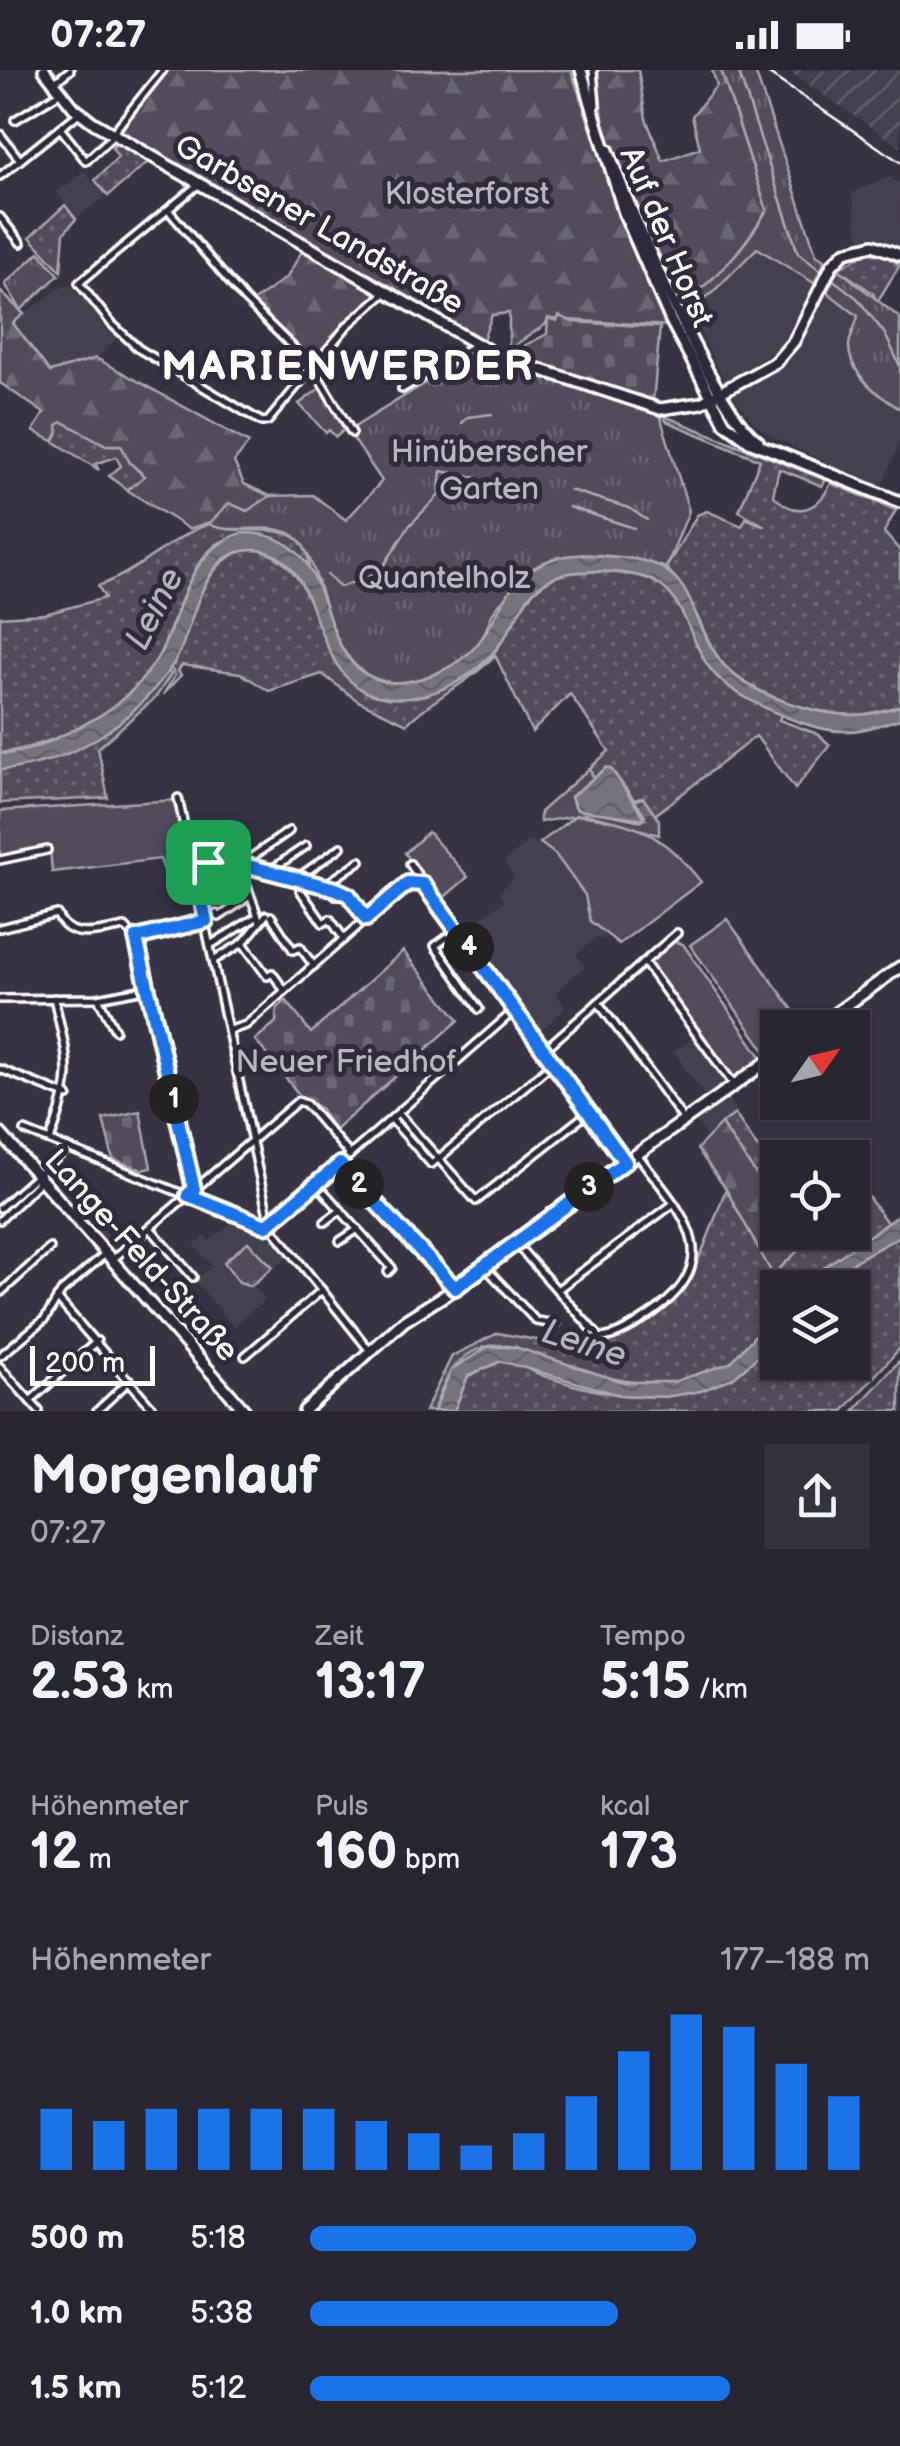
<!DOCTYPE html>
<html lang="de">
<head>
<meta charset="utf-8">
<style>
  :root { --surface:#292634; --page:#353240; --text:#f1f3f6; --muted:#a5a5ac; --line:#45434f; --accent:#1a73e8 }
  body { margin:0; font-family:"Balsamiq Sans",sans-serif; background:var(--page); color:var(--text); height:100vh; display:flex; flex-direction:column; font-size:38px; white-space:nowrap }
  * { box-sizing:border-box; margin:0 }
  p { font-size:32px; color:var(--muted) }
  .icon { flex:none; width:55px; height:55px; fill:none; stroke:currentColor; stroke-width:2; stroke-linecap:round; stroke-linejoin:round }
  .map { position:relative; height:1341px; overflow:hidden }
  .side { display:flex; flex-direction:column; background:var(--surface); flex:1 }
  .side>* { flex:none }
  .needle { width:65px; rotate:56deg }
  .controls { position:absolute; left:760px; top:940px; display:grid; gap:20px }
  .controls a { display:grid; place-items:center; width:110px; height:110px; border-radius:0px; background:var(--surface); box-shadow:0 2px 8px #0004,0 0 0 2px var(--line); font-size:50px }
  .scale { position:absolute; left:30px; bottom:25px; width:125px; box-sizing:border-box; padding-left:10px; border:5px solid #fff; border-top:0; font-size:28px; line-height:35px; white-space:nowrap; color:#fff; -webkit-text-stroke:8px #2f2a3d; paint-order:stroke }
  .pin { position:absolute; display:grid; place-items:center; width:85px; height:85px; color:#fff; margin:-42px; border-radius:20px; box-shadow:0 5px 15px #0006 }
  .km { position:absolute; width:50px; height:50px; margin:-25px; border-radius:50%; background:#222; color:#fff; font-size:28px; line-height:50px; text-align:center }
  .round { display:grid; place-items:center; flex:none; width:105px; height:105px; border-radius:0px; background:var(--page) }
  .overview { display:flex; align-items:center; justify-content:space-between; height:170px; padding:0 30px }
  h1 { font-size:55px; font-weight:700; line-height:75px }
  .figures { display:grid; grid-template-columns:repeat(3,1fr); gap:15px; height:170px; padding:10px 30px }
  .figures div { display:grid; align-content:center }
  .figures b { font-size:50px; font-weight:700 }
  .figures small { font-size:28px; font-weight:400 }
  .figures p { font-size:28px }
  .chart { height:280px; padding:20px 30px }
  .chart p { display:flex; justify-content:space-between }
  .chart svg { width:100%; height:180px; margin-top:10px; stroke:var(--accent); stroke-width:6 }
  ul { padding:0 30px; list-style:none; font-size:32px }
  li { display:grid; grid-template-columns:160px 120px 1fr; align-items:center; height:75px }
  li i { height:25px; border-radius:12px; background:var(--accent) }
  .status { display:flex; justify-content:space-between; align-items:center; height:70px; padding:0 50px; background:var(--surface); direction:ltr }
  .status svg { height:28px; fill:currentColor }
  .map>svg:first-child { display:block }
  .built { fill:#444051 }
  .industrial { fill:url(#industrial-furrows) }
  .grass { fill:url(#grass-dots); stroke:#a8a6ae; stroke-width:2.5 }
  .forest { fill:url(#forest-firs); stroke:#a8a6ae; stroke-width:2.5 }
  .cemetery { fill:url(#cemetery-stones); stroke:#a8a6ae; stroke-width:2.5 }
  .park { fill:url(#park-tufts); stroke:#a8a6ae; stroke-width:2.5 }
  .garden { fill:#514c5c; stroke:#a8a6ae; stroke-width:2.5 }
  .water { fill:url(#water-waves); stroke:#adabb2; stroke-width:2.5 }
  .lines { fill:none; stroke-linecap:round; stroke-linejoin:round }
  .stream { stroke:#adabb2; stroke-width:2.5 }
  .street-casing { stroke:#fff; stroke-width:12 }
  .secondary-casing { stroke:#fff; stroke-width:16 }
  .street { stroke:#2f2a3d; stroke-width:5 }
  .secondary { stroke:#2f2a3d; stroke-width:9 }
  .tram { stroke:#fff; stroke-width:2.5 }
  .route-casing { stroke:#fff; stroke-width:20 }
  .route { stroke:#1a73e8; stroke-width:12 }
  .labels { text-anchor:middle; dominant-baseline:central; stroke-width:10; stroke-linejoin:round; paint-order:stroke }
  .park-label { font-size:32px; fill:#b9b7be; stroke:#2f2a3d }
  .street-label { font-size:32px; fill:#fff; stroke:#2f2a3d }
  .water-label { font-size:35px; font-style:italic; fill:#b4b2b9; stroke:#2f2a3d }
  .district-label { font-size:42px; font-weight:bold; letter-spacing:2.5px; fill:#fff; stroke:#2f2a3d }
</style>
</head>
<body>
<div class="status"><b>07:27</b><svg viewBox="0 0 49 12"><path d="M0 12V9h3v3zM5 12V6h3v6zM10 12V3h3v9zM15 12V0h3v12zM26 1h20v11H26zM47 4h2v5h-2z"/></svg></div>
<div class="map">
<svg width="900" height="1341" viewBox="0 0 900 1341">
  <defs>
    <pattern id="industrial-furrows" width="10" height="10" patternUnits="userSpaceOnUse" patternTransform="scale(2.5)"><rect width="10" height="10" fill="#444051"/><path d="M-1 1l2-2M0 10L10 0M9 11l2-2" fill="none" stroke="#605d6b"/></pattern>
    <pattern id="grass-dots" width="8" height="8" patternUnits="userSpaceOnUse" patternTransform="scale(2.5)"><rect width="8" height="8" fill="#514c5c"/><path d="M2 2h.1M6 6h.1" fill="none" stroke="#6b6774" stroke-width="1.8" stroke-linecap="round"/></pattern>
    <pattern id="forest-firs" width="22" height="20" patternUnits="userSpaceOnUse" patternTransform="scale(2.5)"><rect width="22" height="20" fill="#514c5c"/><path d="M5 1l3.5 6h-7zM16 11l3.5 6h-7z" fill="#6b6774"/></pattern>
    <pattern id="cemetery-stones" width="16" height="16" patternUnits="userSpaceOnUse" patternTransform="scale(2.5)"><rect width="16" height="16" fill="#514c5c"/><path d="M2 7V4a2 2 0 0 1 4 0v3zM10 15v-3a2 2 0 0 1 4 0v3z" fill="#6b6774"/></pattern>
    <pattern id="park-tufts" width="24" height="20" patternUnits="userSpaceOnUse" patternTransform="scale(2.5)"><rect width="24" height="20" fill="#514c5c"/><path d="M3 7l-1-3M5 7V3M7 7l1-3M15 17l-1-3M17 17v-4M19 17l1-3" fill="none" stroke="#6b6774"/></pattern>
    <pattern id="water-waves" width="16" height="10" patternUnits="userSpaceOnUse" patternTransform="scale(2.5)"><rect width="16" height="10" fill="#76737f"/><path d="M0 5q4-4 8 0t8 0" fill="none" stroke="#5f5e63"/></pattern>
  </defs>
  <rect width="100%" height="100%" fill="#373345"/>
  <filter id="ink" filterUnits="userSpaceOnUse"><feTurbulence type="fractalNoise" baseFrequency=".01" numOctaves="2"/><feDisplacementMap in="SourceGraphic" scale="20" xChannelSelector="R" yChannelSelector="G"/><feConvolveMatrix kernelMatrix="1 2 1 2 8 2 1 2 1" color-interpolation-filters="sRGB"/></filter>
  <g filter="url(#ink)">
    <g class="built">
      <path d="M 84,101 L 105,127 L 78,147 L 57,123 Z"/>
      <path d="M 890,107 L 900,114 L 900,176 L 881,168 L 859,168 L 852,123 Z"/>
      <path d="M 757,178 L 814,213 L 780,277 L 725,312 L 689,240 L 711,224 Z"/>
      <path d="M 63,216 L 71,216 L 85,228 L 107,261 L 111,259 L 118,267 L 93,292 L 50,302 L 13,253 Z"/>
      <path d="M 827,222 L 857,244 L 851,265 L 851,289 L 857,300 L 900,339 L 900,372 L 881,419 L 771,366 L 756,355 L 733,325 L 791,288 Z"/>
      <path d="M 530,770 L 554,784 L 585,825 L 588,847 L 606,866 L 601,871 L 596,867 L 576,885 L 585,896 L 555,923 L 564,934 L 564,940 L 538,963 L 476,879 L 480,876 L 484,880 L 496,869 L 482,847 L 504,831 L 499,822 L 514,808 L 504,792 Z"/>
      <path d="M 695,966 L 729,1014 L 722,1020 L 737,1042 L 706,1065 L 694,1048 L 711,1035 L 674,982 Z"/>
      <path d="M 54,1097 L 69,1112 L 80,1106 L 96,1123 L 83,1135 L 115,1172 L 110,1181 L 44,1107 Z"/>
      <path d="M 235,1150 L 270,1164 L 289,1186 L 254,1216 L 265,1229 L 234,1257 L 195,1211 L 212,1196 L 194,1175 L 205,1166 L 210,1171 Z"/>
    </g>
    <path class="industrial" d="M 787,0 L 900,0 L 900,77 Z"/>
    <g class="grass">
      <path d="M 116,74 L 148,92 L 108,126 L 95,110 L 118,87 L 112,78 Z"/>
      <path d="M 65,135 L 76,149 L 64,163 L 61,201 L 30,167 Z"/>
      <path d="M 866,183 L 884,185 L 900,195 L 877,232 L 873,223 L 838,199 Z"/>
      <path d="M 664,346 L 826,410 L 822,416 L 779,399 L 773,425 C 797,450 818,440 831,413 L 896,440 L 884,462 L 900,481 L 900,636 C 885,639 870,645 855,645 C 813,645 738,622 716,584 C 698,554 692,524 666,498 L 697,445 L 707,441 L 742,456 L 746,448 L 765,456 L 739,441 L 760,390 L 666,351 Z"/>
      <path d="M 63,351 L 106,375 L 121,375 L 130,393 L 145,407 L 127,420 L 109,406 L 121,396 L 116,387 L 95,394 L 99,400 L 53,371 L 56,355 Z"/>
      <path d="M 209,454 C 240,471 305,441 309,495 C 297,484 284,479 269,473 C 188,438 183,556 150,600 C 115,646 58,674 0,683 L 0,547 L 45,544 L 105,528 L 98,516 C 140,501 169,468 209,454 Z"/>
      <path d="M 261,480 C 330,505 304,595 374,624 C 386,629 406,627 419,625 C 453,619 487,598 505,567 C 519,544 525,523 551,509 C 571,498 611,502 634,505 C 686,512 685,567 712,601 C 729,623 757,633 782,643 L 779,650 L 818,664 L 830,675 L 795,719 L 756,666 L 655,745 L 643,728 L 634,730 L 612,700 L 593,708 L 590,698 L 609,681 L 570,624 L 532,662 L 495,585 C 469,614 434,626 407,654 L 358,631 L 322,604 L 269,621 L 240,603 L 182,595 L 178,601 L 181,605 L 163,625 L 175,605 L 170,597 C 195,559 199,475 261,480 Z"/>
      <path d="M 168,601 L 171,604 L 156,627 L 98,678 L 108,728 L 0,733 L 0,700 C 73,691 125,658 168,601 Z"/>
      <path d="M 735,1044 L 777,1106 L 777,1134 L 721,1054 Z"/>
      <path d="M 726,1119 L 773,1205 L 805,1174 L 798,1163 L 852,1162 L 853,1131 L 864,1121 L 888,1154 L 796,1217 L 778,1218 L 777,1241 C 764,1259 748,1279 731,1293 C 677,1332 599,1308 544,1288 C 529,1283 516,1275 500,1275 C 461,1275 443,1310 434,1341 L 425,1341 L 452,1286 L 498,1263 L 597,1281 C 621,1263 656,1250 676,1227 C 700,1198 712,1154 726,1119 Z"/>
      <path d="M 900,1166 L 900,1278 L 843,1341 L 454,1341 L 468,1306 L 501,1291 C 517,1292 529,1301 544,1306 C 633,1336 709,1341 777,1268 L 778,1292 L 852,1292 L 852,1218 L 823,1217 L 855,1191 Z"/>
      <path d="M 900,1290 L 900,1341 L 854,1341 Z"/>
    </g>
    <g class="forest">
      <path d="M 167,0 L 571,0 L 612,121 L 669,256 L 548,249 L 545,255 L 509,279 L 509,243 L 492,245 L 481,275 L 385,219 L 347,251 L 312,293 L 251,233 L 287,207 L 305,176 L 118,64 Z"/>
      <path d="M 596,0 L 638,0 L 646,49 L 663,91 L 700,78 L 692,46 L 717,15 L 712,0 L 721,0 L 767,140 C 744,177 718,210 681,233 L 605,62 Z"/>
      <path d="M 0,221 L 24,244 L 13,253 L 50,302 L 96,288 L 249,373 L 234,392 L 244,414 L 270,426 L 247,441 L 228,434 L 216,450 L 189,459 L 127,420 L 145,406 L 130,393 L 121,375 L 106,375 L 63,352 L 57,355 L 58,363 L 53,371 L 33,361 L 44,343 L 0,313 Z"/>
      <path d="M 590,698 L 593,708 L 571,727 L 574,737 L 642,751 L 645,745 L 634,730 L 643,728 L 659,750 L 659,765 L 586,744 L 540,752 L 540,742 Z"/>
      <path d="M 721,1054 L 777,1134 L 778,1162 L 798,1163 L 806,1173 L 773,1205 L 726,1119 L 697,1079 Z"/>
    </g>
    <g class="cemetery">
      <path d="M 559,246 L 573,252 L 660,257 L 653,332 L 508,284 L 547,264 L 548,248 L 557,251 Z"/>
      <path d="M 320,318 L 345,359 L 336,367 L 329,360 L 326,363 L 299,334 Z"/>
      <path d="M 403,881 L 459,950 L 334,1061 L 320,1038 L 301,1027 L 255,970 L 276,952 L 277,939 L 286,930 L 311,963 Z"/>
      <path d="M 140,1041 L 151,1098 L 142,1100 L 113,1089 L 103,1049 Z"/>
    </g>
    <g class="park">
      <path d="M 721,0 L 755,1 L 816,184 L 825,191 L 814,213 L 757,178 L 711,224 L 685,242 L 681,233 C 717,210 745,177 767,140 Z"/>
      <path d="M 39,182 L 59,205 L 21,240 L 5,214 Z"/>
      <path d="M 838,199 L 900,248 L 900,339 C 879,326 850,305 849,277 C 849,266 856,256 858,246 L 827,222 Z"/>
      <path d="M 479,280 L 510,295 L 659,342 L 689,441 L 666,498 C 644,490 592,481 569,486 C 556,488 511,523 500,533 C 489,543 488,561 479,573 C 460,598 408,621 376,609 C 326,590 326,511 302,474 C 283,445 234,468 209,454 L 229,433 L 247,441 L 270,426 L 313,425 L 346,450 L 382,411 L 348,361 Z"/>
      <path d="M 248,1172 L 273,1197 L 251,1216 L 239,1212 L 224,1192 Z"/>
    </g>
    <g class="garden">
      <path d="M 177,730 L 191,798 L 164,800 L 160,789 L 52,802 L 50,777 L 0,787 L 0,741 Z"/>
      <path d="M 576,745 C 636,751 664,765 701,812 L 619,874 L 590,851 L 585,825 L 555,784 L 540,773 Z"/>
      <path d="M 428,762 L 468,807 L 440,831 L 405,783 Z"/>
      <path d="M 727,849 L 804,955 L 778,958 L 777,974 L 766,982 L 690,875 Z"/>
      <path d="M 672,871 L 683,874 L 762,988 L 731,1009 L 647,892 Z"/>
    </g>
    <g class="water">
      <path d="M 242,463 C 345,462 307,584 376,609 C 408,621 460,598 479,572 C 504,540 504,507 552,489 C 573,482 599,486 620,487 C 702,494 683,545 723,594 C 748,625 816,645 855,645 C 871,645 885,640 900,636 L 900,649 C 881,655 861,662 841,661 C 806,660 734,628 712,601 C 685,568 687,514 635,505 C 614,501 573,498 553,508 C 523,522 519,547 502,571 C 476,609 424,637 377,626 C 304,607 326,478 251,480 C 198,481 195,560 174,593 C 133,653 74,694 0,700 L 0,684 C 27,684 49,672 73,660 C 104,645 130,628 150,599 C 184,554 179,483 242,463 Z"/>
      <path d="M 607,697 L 612,700 L 645,749 L 577,740 L 571,727 Z"/>
      <path d="M 900,1144 L 900,1166 L 855,1191 L 823,1217 L 796,1217 Z"/>
      <path d="M 777,1241 L 775,1272 L 733,1308 L 701,1321 L 665,1327 L 620,1325 L 501,1291 L 468,1306 L 454,1341 L 434,1341 L 451,1300 L 487,1277 L 515,1277 L 623,1312 L 673,1312 L 730,1293 Z"/>
    </g>
    <g class="lines">
      <g class="stream">
        <path d="M 738,0 L 798,183 L 857,228 L 885,264 L 900,296"/>
        <path d="M 462,353 L 468,347 L 492,344"/>
        <path d="M 570,420 L 629,438 L 647,450"/>
        <path d="M 569,437 L 634,458"/>
        <path d="M 327,505 L 340,517 L 369,507 L 383,497 L 409,456 L 439,425 L 441,401 L 475,407"/>
      </g>
      <defs>
        <g id="street">
          <path d="M 593,0 L 596,35"/>
          <path d="M 54,13 L 70,0"/>
          <path d="M 15,50 L 61,22"/>
          <path d="M 60,58 L 86,91 L 114,65"/>
          <path d="M 0,64 L 20,90"/>
          <path d="M 112,64 L 163,0"/>
          <path d="M 0,106 L 79,43"/>
          <path d="M 199,114 L 79,213 L 111,253 L 139,279 L 262,352 L 268,351 L 348,255 L 386,222"/>
          <path d="M 170,142 L 244,229 L 312,296 L 352,363"/>
          <path d="M 0,147 L 21,173"/>
          <path d="M 402,319 L 477,274"/>
          <path d="M 178,728 L 270,1155 L 370,1281"/>
          <path d="M 0,790 L 47,780"/>
          <path d="M 242,794 L 289,761"/>
          <path d="M 410,794 L 422,812"/>
          <path d="M 194,795 L 248,795 L 312,813"/>
          <path d="M 240,796 L 260,852"/>
          <path d="M 269,801 L 306,776"/>
          <path d="M 296,809 L 341,777"/>
          <path d="M 325,815 L 360,791"/>
          <path d="M 341,822 L 312,813 L 300,820 L 323,853 L 330,849 L 344,869"/>
          <path d="M 336,826 L 349,825 L 366,849"/>
          <path d="M 201,829 L 242,805"/>
          <path d="M 271,846 L 293,880 L 300,877 L 314,896"/>
          <path d="M 0,858 L 57,844 C 69,873 101,861 125,857 C 149,872 185,1079 194,1119"/>
          <path d="M 456,861 L 435,876 L 479,939"/>
          <path d="M 136,868 L 217,844 L 219,847 L 250,826"/>
          <path d="M 243,873 L 266,845"/>
          <path d="M 212,874 L 258,846"/>
          <path d="M 214,890 L 243,873 L 267,906 L 272,903 L 285,921"/>
          <path d="M 644,892 L 734,1015"/>
          <path d="M 98,928 L 115,960"/>
          <path d="M 0,929 L 98,928 L 150,918"/>
          <path d="M 598,932 L 684,1050"/>
          <path d="M 230,960 L 246,955 L 406,814 L 419,811 L 625,1092"/>
          <path d="M 544,980 L 677,863"/>
          <path d="M 0,999 L 68,1026"/>
          <path d="M 399,1044 L 476,1131 L 589,1042"/>
          <path d="M 393,1051 L 431,1094 L 438,1089"/>
          <path d="M 25,1061 L 263,1156 L 270,1155"/>
          <path d="M 50,1070 C 75,1004 69,995 54,928"/>
          <path d="M 438,1089 L 553,993"/>
          <path d="M 340,1094 L 455,1219"/>
          <path d="M 317,1114 L 392,1198 L 388,1202"/>
          <path d="M 0,1138 L 68,1078"/>
          <path d="M 0,1150 L 37,1114 L 37,1107"/>
          <path d="M 325,1152 L 341,1140"/>
          <path d="M 270,1155 L 515,940"/>
          <path d="M 150,1158 L 193,1207"/>
          <path d="M 340,1171 L 358,1159"/>
          <path d="M 516,1174 L 600,1268 C 617,1268 641,1251 655,1241 C 732,1185 675,1137 637,1084"/>
          <path d="M 112,1190 L 298,1031 L 306,1034 L 350,1085"/>
          <path d="M 485,1197 L 536,1251 L 556,1254"/>
          <path d="M 557,1220 L 673,1134"/>
          <path d="M 0,1223 L 50,1178"/>
          <path d="M 57,1228 L 155,1341"/>
          <path d="M 0,1286 L 45,1249 L 62,1221 L 106,1183"/>
          <path d="M 245,1286 L 322,1220"/>
          <path d="M 0,1297 L 39,1341"/>
          <path d="M 30,1331 L 97,1271"/>
          <path d="M 97,1341 L 130,1310"/>
        </g>
        <g id="secondary">
          <path d="M 44,0 L 74,38 L 94,53 L 496,285 L 660,339 L 701,333 L 776,292 L 794,271 L 832,195 L 845,182 L 873,175 L 900,185"/>
          <path d="M 581,0 L 624,143 L 671,251 L 725,353 L 749,371 L 900,432"/>
          <path d="M 608,80 C 628,137 715,341 758,371"/>
          <path d="M 815,958 L 900,897"/>
          <path d="M 0,1063 L 245,1341"/>
          <path d="M 304,1341 L 404,1251 L 472,1208 L 522,1166 L 778,984"/>
        </g>
      </defs>
      <use href="#street" class="street-casing"/>
      <use href="#secondary" class="secondary-casing"/>
      <use href="#street" class="street"/>
      <use href="#secondary" class="secondary"/>
      <path class="tram" d="M 763,0 L 900,92"/>
    </g>
  </g>
  <g class="lines" filter="url(#ink)">
    <defs>
      <path id="route" d="M 208,792 L 248,796 L 336,819 L 349,825 L 366,849 L 408,813 L 423,814 L 625,1092 L 455,1218 L 340,1094 L 266,1156 L 188,1125 L 194,1119 L 136,868 L 206,851 L 194,795 Z"/>
    </defs>
    <use href="#route" class="route-casing"/>
    <use href="#route" class="route"/>
  </g>
  <g class="labels">
    <g class="park-label">
      <text x="467" y="124">Klosterforst</text>
      <text x="489" y="382">Hinüberscher<tspan x="489" dy="37">Garten</tspan></text>
      <text x="444" y="508">Quantelholz</text>
      <text x="346" y="992">Neuer Friedhof</text>
    </g>
    <g class="street-label">
      <text transform="translate(319 155) rotate(30)">Garbsener Landstraße</text>
      <text transform="translate(666 167) rotate(67)">Auf der Horst</text>
      <text transform="translate(141 1186) rotate(48)">Lange-Feld-Straße</text>
    </g>
    <g class="water-label">
      <text transform="translate(155 539) rotate(-63)">Leine</text>
      <text transform="translate(584 1274) rotate(18)">Leine</text>
    </g>
    <g class="district-label">
      <text x="348" y="297">MARIENWERDER</text>
    </g>
  </g>
</svg>
<div class="controls">
<a><svg class="needle" viewBox="-14 -14 28 28"><path d="M0-13l5 13h-10z" fill="#e53935"/><path d="M0 13l5-13h-10z" fill="#a5a5ac"/></svg></a>
<a><svg class="icon" aria-label="locate" viewBox="0 0 24 24"><circle cx="12" cy="12" r="6"/><path d="M12 2v4M12 18v4M2 12h4M18 12h4"/></svg></a>
<a><svg class="icon" aria-label="layers" viewBox="0 0 24 24"><path d="M12 4l9 5-9 5-9-5zM3 14l9 5 9-5"/></svg></a>
</div>
<div class="scale">200 m</div>
<div class="pin" style="left:208px;top:792px;background:#1e9e55"><svg class="icon" aria-label="arrive" viewBox="0 0 24 24"><path d="M6 21V4h12l-3 4 3 4H6"/></svg></div>
<b class="km" style="left:174px;top:1029px">1</b>
<b class="km" style="left:359px;top:1114px">2</b>
<b class="km" style="left:589px;top:1117px">3</b>
<b class="km" style="left:469px;top:877px">4</b>
</div>
<section class="side">
<div class="overview"><div><h1>Morgenlauf</h1><p>07:27</p></div><a class="round"><svg class="icon" aria-label="share" viewBox="0 0 24 24"><path d="M12 15V3M7 8l5-5 5 5M5 13v7h14v-7"/></svg></a></div>
<div class="figures">
<div><p>Distanz</p><b>2.53<small> km</small></b></div>
<div><p>Zeit</p><b>13:17</b></div>
<div><p>Tempo</p><b>5:15<small> /km</small></b></div>
</div>
<div class="figures">
<div><p>Höhenmeter</p><b>12<small> m</small></b></div>
<div><p>Puls</p><b>160<small> bpm</small></b></div>
<div><p>kcal</p><b>173</b></div>
</div>
<div class="chart"><p><span>Höhenmeter</span>177–188 m</p>
<svg viewBox="0 0 160 44" preserveAspectRatio="none"><path d="M5 44V29M15 44V32M25 44V29M35 44V29M45 44V29M55 44V29M65 44V32M75 44V35M85 44V38M95 44V35M105 44V26M115 44V15M125 44V6M135 44V9M145 44V18M155 44V26"/></svg>
</div>
<ul>
<li><b>500 m</b>5:18<i style="width:69%"></i></li>
<li><b>1.0 km</b>5:38<i style="width:55%"></i></li>
<li><b>1.5 km</b>5:12<i style="width:75%"></i></li>
</ul>
</section>
</body>
</html>
